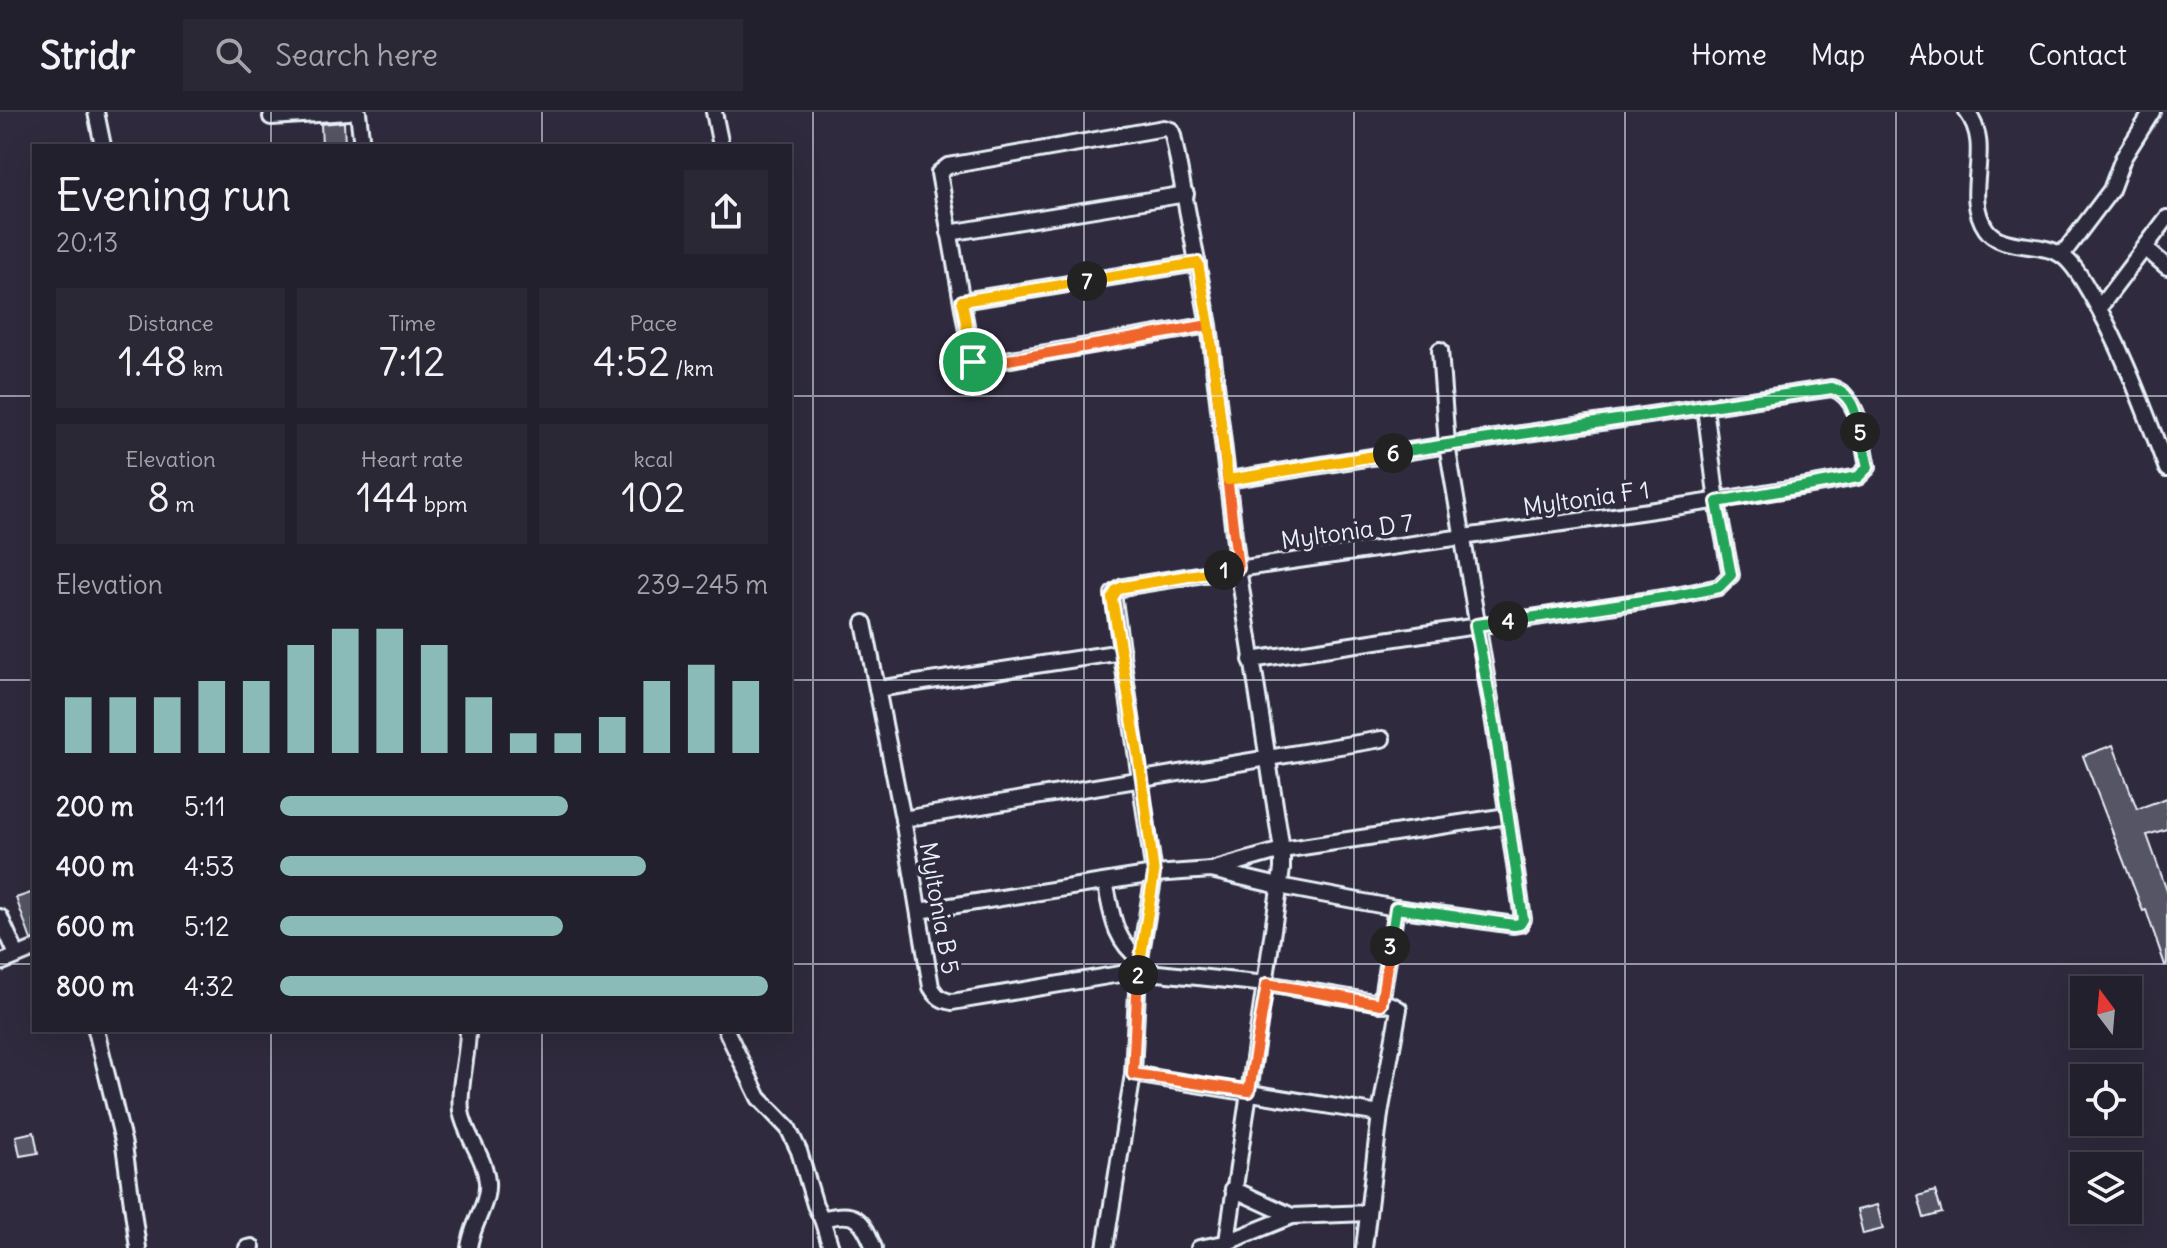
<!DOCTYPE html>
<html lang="en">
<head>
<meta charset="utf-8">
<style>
  :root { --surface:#23202e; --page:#2b2836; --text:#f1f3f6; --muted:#a3a3aa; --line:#403e4a; --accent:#8bbbb9 }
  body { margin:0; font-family:Delius,sans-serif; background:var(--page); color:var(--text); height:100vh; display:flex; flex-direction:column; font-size:30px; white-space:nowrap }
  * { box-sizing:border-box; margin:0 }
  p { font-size:26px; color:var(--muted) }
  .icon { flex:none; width:44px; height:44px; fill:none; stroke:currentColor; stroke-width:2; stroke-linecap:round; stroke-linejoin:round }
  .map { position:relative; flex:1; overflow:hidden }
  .panel { position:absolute; left:32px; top:32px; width:760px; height:888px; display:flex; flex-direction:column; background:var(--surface); border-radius:0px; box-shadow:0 8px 32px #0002,0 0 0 2px var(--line) }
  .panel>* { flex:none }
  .needle { width:52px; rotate:344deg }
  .buttons { position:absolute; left:2070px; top:864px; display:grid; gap:16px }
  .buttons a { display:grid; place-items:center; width:72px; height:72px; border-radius:0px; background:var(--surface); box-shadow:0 8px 32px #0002,0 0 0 2px var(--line); font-size:40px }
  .pin { position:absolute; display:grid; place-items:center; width:68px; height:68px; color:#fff; margin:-34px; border:4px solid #fff; border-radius:50%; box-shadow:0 2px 8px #0007 }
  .km { position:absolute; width:40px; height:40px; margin:-20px; border-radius:50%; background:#222; color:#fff; font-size:22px; line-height:40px; text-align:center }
  .round { display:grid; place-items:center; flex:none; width:84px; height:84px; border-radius:0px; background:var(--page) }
  .head { display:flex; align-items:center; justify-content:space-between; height:136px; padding:0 24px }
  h1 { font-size:44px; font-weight:600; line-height:60px }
  .figures { display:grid; grid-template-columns:repeat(3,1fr); gap:12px; height:136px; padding:8px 24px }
  .figures div { display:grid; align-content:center; border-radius:0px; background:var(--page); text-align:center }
  .figures b { font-size:40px; font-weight:600 }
  .figures small { font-size:22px; font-weight:400 }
  .figures p { font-size:22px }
  .chart { height:224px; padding:16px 24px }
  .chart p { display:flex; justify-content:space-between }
  .chart svg { width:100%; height:144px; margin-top:8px; stroke:var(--accent); stroke-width:6 }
  ul { padding:0 24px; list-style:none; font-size:26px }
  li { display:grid; grid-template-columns:128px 96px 1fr; align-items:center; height:60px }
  li i { height:20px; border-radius:10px; background:var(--accent) }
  header { display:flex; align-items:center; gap:48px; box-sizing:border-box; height:112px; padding:0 40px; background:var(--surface); border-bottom:2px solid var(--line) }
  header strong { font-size:38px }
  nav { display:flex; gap:44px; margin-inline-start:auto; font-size:28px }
  .search { width:560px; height:72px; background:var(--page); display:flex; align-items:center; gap:20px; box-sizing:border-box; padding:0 28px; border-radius:0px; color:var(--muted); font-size:30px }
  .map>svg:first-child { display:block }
  .building { fill:#575565; stroke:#e8f1f8; stroke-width:2 }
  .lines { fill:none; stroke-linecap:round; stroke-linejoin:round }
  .minor-casing { stroke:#e8f1f8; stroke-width:20 }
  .minor { stroke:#2f2a3d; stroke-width:14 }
  .split-1-casing { stroke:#fff; stroke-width:16 }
  .split-2-casing { stroke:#fff; stroke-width:16 }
  .split-3-casing { stroke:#fff; stroke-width:16 }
  .split-4-casing { stroke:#fff; stroke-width:16 }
  .split-5-casing { stroke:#fff; stroke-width:16 }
  .split-6-casing { stroke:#fff; stroke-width:16 }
  .split-7-casing { stroke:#fff; stroke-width:16 }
  .split-8-casing { stroke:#fff; stroke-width:16 }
  .split-1 { stroke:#f0652b; stroke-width:10 }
  .split-2 { stroke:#f5b400; stroke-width:10 }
  .split-3 { stroke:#f0652b; stroke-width:10 }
  .split-4 { stroke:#22a559; stroke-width:10 }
  .split-5 { stroke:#22a559; stroke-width:10 }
  .split-6 { stroke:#22a559; stroke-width:10 }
  .split-7 { stroke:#f5b400; stroke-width:10 }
  .split-8 { stroke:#f5b400; stroke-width:10 }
  .grid { fill:none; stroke:#e8f1f8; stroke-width:2; stroke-opacity:0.55 }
  .labels { text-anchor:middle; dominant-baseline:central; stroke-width:7; stroke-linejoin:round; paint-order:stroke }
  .street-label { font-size:24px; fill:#e8f1f8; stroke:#2f2a3d }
</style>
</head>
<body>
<header>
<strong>Stridr</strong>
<div class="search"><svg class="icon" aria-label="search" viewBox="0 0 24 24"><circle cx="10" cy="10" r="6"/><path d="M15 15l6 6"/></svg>Search here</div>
<nav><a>Home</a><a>Map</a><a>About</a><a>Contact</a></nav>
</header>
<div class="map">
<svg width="2167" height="1136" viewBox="0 0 2167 1136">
  <rect width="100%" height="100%" fill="#2f2a3d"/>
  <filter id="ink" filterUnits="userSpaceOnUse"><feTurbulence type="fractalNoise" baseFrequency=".0125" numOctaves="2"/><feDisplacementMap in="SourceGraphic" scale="16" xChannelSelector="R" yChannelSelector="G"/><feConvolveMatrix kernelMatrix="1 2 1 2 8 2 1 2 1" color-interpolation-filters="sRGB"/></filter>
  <g filter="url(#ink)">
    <g class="building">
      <path d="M 344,10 L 345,34 L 322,34 L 321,12 Z"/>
      <path d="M 2113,633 L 2137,697 L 2167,686 L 2167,717 L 2147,723 L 2167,779 L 2167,852 L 2165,853 L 2146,798 L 2143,799 L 2083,644 Z"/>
      <path d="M 34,780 L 34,827 L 31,828 L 16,786 Z"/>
      <path d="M 34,1020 L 38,1041 L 20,1044 L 16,1024 Z"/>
      <path d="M 1935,1079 L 1942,1101 L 1924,1106 L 1918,1084 Z"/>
      <path d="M 1877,1093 L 1883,1117 L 1863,1122 L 1857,1098 Z"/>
    </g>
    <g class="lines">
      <defs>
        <g id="minor">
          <path d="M 96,0 L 103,34"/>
          <path d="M 358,0 L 362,34"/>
          <path d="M 714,0 L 721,34"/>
          <path d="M 1967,0 C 1995,37 1961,80 1986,117 C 2002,140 2043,128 2064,145 C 2075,154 2082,167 2089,179 C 2122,235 2144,297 2167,357"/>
          <path d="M 271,5 L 349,0"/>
          <path d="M 949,121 L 1186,82"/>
          <path d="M 2145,136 L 2167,155"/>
          <path d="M 2062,143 L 2111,78 L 2123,46 L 2152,0"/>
          <path d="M 962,189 L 1198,151"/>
          <path d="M 2099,196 L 2167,106"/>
          <path d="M 1209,213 L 976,253 L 972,247 L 939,61 L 948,54 L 1164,16 L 1171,18 L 1173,23 L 1209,213 L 1238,456 L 1282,738 L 1282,757 L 1226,1136"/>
          <path d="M 864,511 L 903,707 L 931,875 C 937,885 941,888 952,890 L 1138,859 L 1267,872 L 1392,893 L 1399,897 L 1380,1002 L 1364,1136"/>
          <path d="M 1251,548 L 1676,484 L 1719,475 L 1731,463 L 1717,390 L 1705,295"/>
          <path d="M 877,577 L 1122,540"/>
          <path d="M 903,707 L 1382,627"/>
          <path d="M 1215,757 L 1282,738 L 1507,704"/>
          <path d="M 1105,770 C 1112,800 1113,828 1140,847"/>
          <path d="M 919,799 L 1154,762 L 1211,758 L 1279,774 L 1396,796 L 1514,813 L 1520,812 L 1523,807 L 1494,611 L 1447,333 L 1440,238"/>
          <path d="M 0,805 L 17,843"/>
          <path d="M 0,851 L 34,837"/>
          <path d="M 1381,892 L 1396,796"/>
          <path d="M 96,918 L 124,1033 L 138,1136"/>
          <path d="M 468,918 C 468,944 458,974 461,999 C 465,1024 485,1044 487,1070 C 489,1092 471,1114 469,1136"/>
          <path d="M 726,918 L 759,986 L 788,1016 L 799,1039 L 815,1093 L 822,1107 C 856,1098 862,1106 874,1136"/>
          <path d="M 1133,962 L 1380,1002"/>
          <path d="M 1233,1077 L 1292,1104"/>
          <path d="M 822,1107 L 831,1136"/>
          <path d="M 247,1136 L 252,1135"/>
          <path d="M 1105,1136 L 1133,962 L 1138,859 L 1154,762 L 1113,482 L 1123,475 C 1368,434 1614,409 1858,365 L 1868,355 C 1862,329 1861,285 1832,276 L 1447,333 L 1228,368"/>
          <path d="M 1199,1136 L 1225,1131 L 1292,1104 L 1368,1101"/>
        </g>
      </defs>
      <use href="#minor" class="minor-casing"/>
      <use href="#minor" class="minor"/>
    </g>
  </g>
  <g class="lines" filter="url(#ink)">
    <defs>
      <path id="split-1" d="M 973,250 L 980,253 L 1209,213 L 1238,456 L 1224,458"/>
      <path id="split-2" d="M 1138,863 L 1154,762 L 1142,667 L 1112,486 L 1117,478 L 1123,475 L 1224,458"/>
      <path id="split-3" d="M 1138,863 L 1133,962 L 1249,979 L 1267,872 L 1381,892 L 1390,834"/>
      <path id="split-4" d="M 1390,834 L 1396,796 L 1514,813 L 1520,812 L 1523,807 L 1494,611 L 1476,513 L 1508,509"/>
      <path id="split-5" d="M 1508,509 L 1676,484 L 1719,475 L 1731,463 L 1717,390 L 1858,365 L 1868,355 L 1860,320"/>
      <path id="split-6" d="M 1393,341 L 1832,276 C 1853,283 1855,300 1860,320"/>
      <path id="split-7" d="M 1087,169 L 1198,151 L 1209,213 L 1228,368 L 1393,341"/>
      <path id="split-8" d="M 973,250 L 962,189 L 1087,169"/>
    </defs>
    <use href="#split-1" class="split-1-casing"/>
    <use href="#split-2" class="split-2-casing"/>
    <use href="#split-3" class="split-3-casing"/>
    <use href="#split-4" class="split-4-casing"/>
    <use href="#split-5" class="split-5-casing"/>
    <use href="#split-6" class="split-6-casing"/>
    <use href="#split-7" class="split-7-casing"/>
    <use href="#split-8" class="split-8-casing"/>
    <use href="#split-1" class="split-1"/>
    <use href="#split-2" class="split-2"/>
    <use href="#split-3" class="split-3"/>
    <use href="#split-4" class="split-4"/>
    <use href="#split-5" class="split-5"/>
    <use href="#split-6" class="split-6"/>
    <use href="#split-7" class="split-7"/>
    <use href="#split-8" class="split-8"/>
  </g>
  <path class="grid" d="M 271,0 L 271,34M 542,0 L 542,34M 813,0 L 813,1136M 1084,0 L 1084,1136M 1354,0 L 1354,1136M 1625,0 L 1625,1136M 1896,0 L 1896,1136M 0,284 L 34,284M 790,284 L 2167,284M 0,568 L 34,568M 790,568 L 2167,568M 0,852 L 34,852M 790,852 L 2167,852M 271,918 L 271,1136M 542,918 L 542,1136"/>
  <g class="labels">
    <g class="street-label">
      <text transform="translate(1586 386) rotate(-8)">Myltonia F 1</text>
      <text transform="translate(1347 419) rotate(-8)">Myltonia D 7</text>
      <text transform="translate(940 796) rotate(80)">Myltonia B 5</text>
    </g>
  </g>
</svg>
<div class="buttons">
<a><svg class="needle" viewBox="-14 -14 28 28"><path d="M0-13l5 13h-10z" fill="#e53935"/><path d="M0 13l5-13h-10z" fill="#a3a3aa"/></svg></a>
<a><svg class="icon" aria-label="locate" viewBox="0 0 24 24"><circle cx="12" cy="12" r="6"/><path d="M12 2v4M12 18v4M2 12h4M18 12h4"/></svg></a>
<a><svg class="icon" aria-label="layers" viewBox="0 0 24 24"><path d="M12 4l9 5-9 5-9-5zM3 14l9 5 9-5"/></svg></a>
</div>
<div class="pin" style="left:973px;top:250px;background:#1e9e55"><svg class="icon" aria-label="arrive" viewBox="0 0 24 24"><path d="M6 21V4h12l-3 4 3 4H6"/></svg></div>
<b class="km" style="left:1224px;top:458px">1</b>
<b class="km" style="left:1138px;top:863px">2</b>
<b class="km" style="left:1390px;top:834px">3</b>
<b class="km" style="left:1508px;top:509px">4</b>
<b class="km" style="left:1860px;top:320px">5</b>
<b class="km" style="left:1393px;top:341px">6</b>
<b class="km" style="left:1087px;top:169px">7</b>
<section class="panel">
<div class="head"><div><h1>Evening run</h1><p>20:13</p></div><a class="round"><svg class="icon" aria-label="share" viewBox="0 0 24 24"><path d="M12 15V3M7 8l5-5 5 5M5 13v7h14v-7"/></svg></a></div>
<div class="figures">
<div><p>Distance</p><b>1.48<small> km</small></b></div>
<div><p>Time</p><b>7:12</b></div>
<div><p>Pace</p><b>4:52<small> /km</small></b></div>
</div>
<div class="figures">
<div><p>Elevation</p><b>8<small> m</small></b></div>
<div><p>Heart rate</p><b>144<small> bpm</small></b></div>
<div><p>kcal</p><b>102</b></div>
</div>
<div class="chart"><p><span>Elevation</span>239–245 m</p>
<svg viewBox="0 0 160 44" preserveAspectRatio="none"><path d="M5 44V27M15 44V27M25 44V27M35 44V22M45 44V22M55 44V11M65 44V6M75 44V6M85 44V11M95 44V27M105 44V38M115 44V38M125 44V33M135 44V22M145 44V17M155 44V22"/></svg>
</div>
<ul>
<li><b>200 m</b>5:11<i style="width:59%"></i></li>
<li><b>400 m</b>4:53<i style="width:75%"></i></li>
<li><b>600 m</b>5:12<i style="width:58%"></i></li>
<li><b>800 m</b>4:32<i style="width:100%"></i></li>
</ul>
</section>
</div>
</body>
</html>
